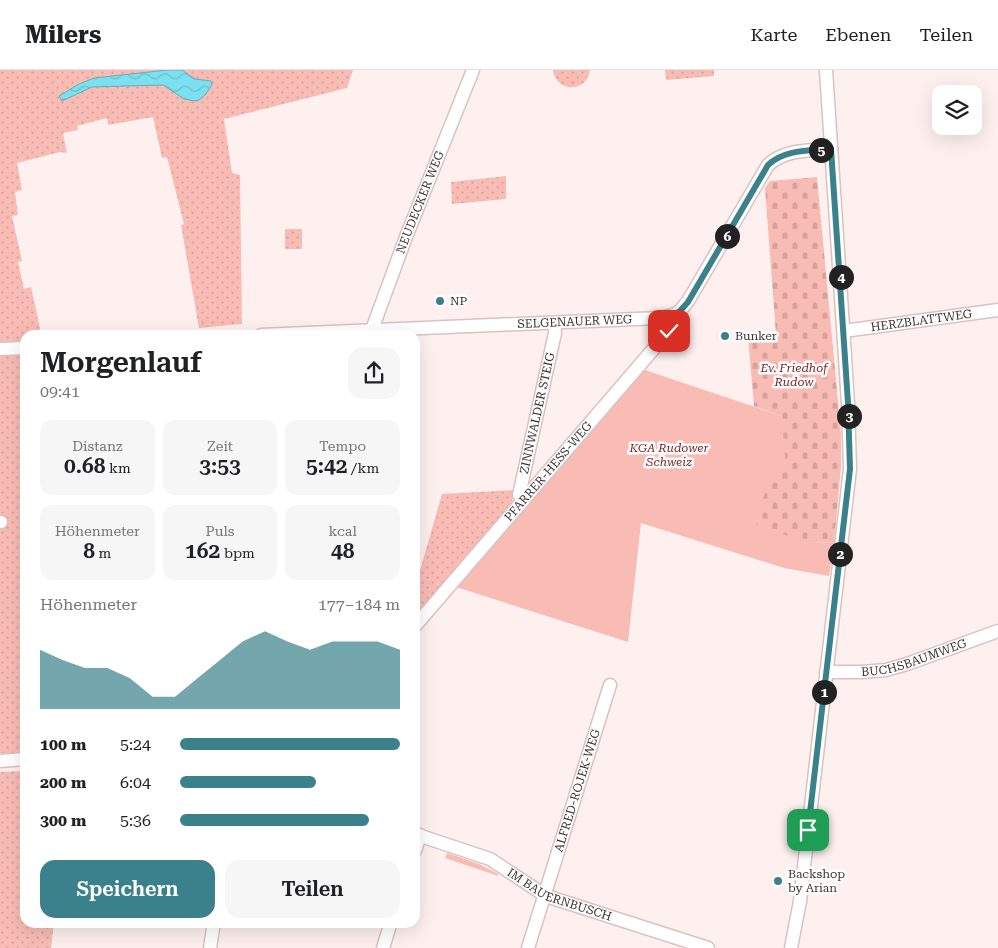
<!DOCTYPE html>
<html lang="de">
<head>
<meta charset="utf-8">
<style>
  :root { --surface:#fff; --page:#f6f6f6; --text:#202124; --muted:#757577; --line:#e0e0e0; --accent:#3a818b }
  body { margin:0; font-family:"Roboto Serif",serif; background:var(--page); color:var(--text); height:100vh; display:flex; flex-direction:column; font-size:19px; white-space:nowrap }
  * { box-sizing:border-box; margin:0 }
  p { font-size:16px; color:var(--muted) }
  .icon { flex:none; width:28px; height:28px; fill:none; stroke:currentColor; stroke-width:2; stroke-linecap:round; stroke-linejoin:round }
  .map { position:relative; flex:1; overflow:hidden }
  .sheet { position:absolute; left:20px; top:260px; width:400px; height:598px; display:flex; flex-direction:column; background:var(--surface); border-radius:15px; box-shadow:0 5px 20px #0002 }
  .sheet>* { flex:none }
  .buttons { position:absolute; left:932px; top:15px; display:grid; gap:10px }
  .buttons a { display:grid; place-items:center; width:50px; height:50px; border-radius:10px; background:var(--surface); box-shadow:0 5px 20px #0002; font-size:25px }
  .pin { position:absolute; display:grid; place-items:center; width:42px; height:42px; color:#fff; margin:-21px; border-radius:10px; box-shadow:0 2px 8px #0006 }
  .km { position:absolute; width:25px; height:25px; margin:-12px; border-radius:50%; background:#222; color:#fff; font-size:14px; line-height:25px; text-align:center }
  .round { display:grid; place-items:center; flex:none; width:52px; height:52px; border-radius:15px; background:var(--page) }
  .headline { display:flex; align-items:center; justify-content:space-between; height:85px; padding:0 20px }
  h1 { font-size:28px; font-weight:600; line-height:38px }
  .metrics { display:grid; grid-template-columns:repeat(3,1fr); gap:8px; height:85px; padding:5px 20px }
  .metrics div { display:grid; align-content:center; border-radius:12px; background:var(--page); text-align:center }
  .metrics b { font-size:21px; font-weight:600 }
  .metrics small { font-size:14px; font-weight:400 }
  .metrics p { font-size:14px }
  .chart { height:140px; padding:10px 20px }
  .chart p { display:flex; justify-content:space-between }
  .chart svg { width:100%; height:90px; margin-top:5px; fill:var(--accent); opacity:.7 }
  .primary-button { display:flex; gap:10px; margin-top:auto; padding:10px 20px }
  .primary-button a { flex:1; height:58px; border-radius:15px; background:var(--accent); color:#fff; font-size:20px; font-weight:600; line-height:58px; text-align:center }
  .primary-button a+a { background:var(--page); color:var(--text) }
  ul { padding:0 20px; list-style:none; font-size:16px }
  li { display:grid; grid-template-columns:80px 60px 1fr; align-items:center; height:38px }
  li i { height:12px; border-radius:6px; background:var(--accent) }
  header { display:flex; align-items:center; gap:30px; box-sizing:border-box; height:70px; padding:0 25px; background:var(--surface); border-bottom:1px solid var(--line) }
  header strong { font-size:24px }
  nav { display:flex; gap:28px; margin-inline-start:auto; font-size:18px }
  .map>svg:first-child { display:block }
  .green { fill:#f9bcb5 }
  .cemetery { fill:url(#cemetery-stones) }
  .park { fill:url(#park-dots) }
  .water { fill:url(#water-waves); stroke:#68acb6 }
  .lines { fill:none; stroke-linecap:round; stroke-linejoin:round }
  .minor-casing { stroke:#d9c3c1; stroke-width:15 }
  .minor { stroke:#fff; stroke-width:12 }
  .route-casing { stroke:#fff; stroke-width:10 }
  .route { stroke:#3a818b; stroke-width:6 }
  .poi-dot { fill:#3a818b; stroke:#fff; stroke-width:2 }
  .labels { text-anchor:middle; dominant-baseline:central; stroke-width:5; stroke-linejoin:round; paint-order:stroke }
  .street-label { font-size:12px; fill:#3a3231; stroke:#fff }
  .poi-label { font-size:12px; fill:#3a3231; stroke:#fff; text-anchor:start }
  .park-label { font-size:12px; font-style:italic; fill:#7f2322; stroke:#fff }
</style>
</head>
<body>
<header>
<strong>Milers</strong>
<nav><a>Karte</a><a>Ebenen</a><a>Teilen</a></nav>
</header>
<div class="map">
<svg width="998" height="878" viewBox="0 0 998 878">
  <defs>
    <pattern id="cemetery-stones" width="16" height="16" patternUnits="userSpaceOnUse" patternTransform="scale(1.25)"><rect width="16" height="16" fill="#f9bcb5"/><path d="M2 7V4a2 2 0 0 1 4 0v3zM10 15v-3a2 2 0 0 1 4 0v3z" fill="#d6a29c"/></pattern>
    <pattern id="park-dots" width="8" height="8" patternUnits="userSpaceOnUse" patternTransform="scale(1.25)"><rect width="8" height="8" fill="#f9bcb5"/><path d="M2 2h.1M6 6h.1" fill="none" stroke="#d6a29c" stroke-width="1.8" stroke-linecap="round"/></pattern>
    <pattern id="water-waves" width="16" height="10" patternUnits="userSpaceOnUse" patternTransform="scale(1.25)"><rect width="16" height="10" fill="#7be0ef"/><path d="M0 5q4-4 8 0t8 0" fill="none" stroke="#6bc1cd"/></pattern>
  </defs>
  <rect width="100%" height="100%" fill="#fdf0ee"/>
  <g class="green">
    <path d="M 645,300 L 782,346 L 808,472 L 834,473 L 829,506 L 784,498 L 641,453 L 628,572 L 456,517 Z"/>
    <path d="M 447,783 L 479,794 L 498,804 L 498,806 L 445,788 Z"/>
  </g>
  <path class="cemetery" d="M 817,107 L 841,364 L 841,397 L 834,473 L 808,472 L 757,456 L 756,450 L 769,411 L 786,401 L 782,346 L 754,336 L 748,267 L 776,265 L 765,118 L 770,111 Z"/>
  <g class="park">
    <path d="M 0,0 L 353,0 L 347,18 L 224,49 L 232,103 L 240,105 L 242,254 L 199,258 L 181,155 L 184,154 L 167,87 L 162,88 L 153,47 L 108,55 L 107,48 L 77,56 L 78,60 L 63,63 L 67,83 L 60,82 L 17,93 L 22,120 L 15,122 L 18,145 L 12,146 L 22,191 L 18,192 L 24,219 L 31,217 L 40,258 L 39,265 L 25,265 L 25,271 L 0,273 Z"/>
    <path d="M 553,0 L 590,0 C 587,23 556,23 553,0 Z"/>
    <path d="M 665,0 L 714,0 L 714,6 L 666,10 Z"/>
    <path d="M 506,106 L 506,129 L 452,134 L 451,112 Z"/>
    <rect x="285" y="159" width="17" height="20"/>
    <path d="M 25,285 L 25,683 L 0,683 L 0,286 Z"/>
    <path d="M 515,420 L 510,438 L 450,508 L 448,507 L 446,510 L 447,512 L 415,549 L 415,518 L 442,424 Z"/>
    <path d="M 25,701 L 25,852 L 54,853 L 51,878 L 0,878 L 0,702 Z"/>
  </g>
  <path class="water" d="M 167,0 L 182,0 L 195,9 L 211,11 L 212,15 L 205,25 L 199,30 L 195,31 L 184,29 L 163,15 L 92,17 L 62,31 L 59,26 L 79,14 L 94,8 Z"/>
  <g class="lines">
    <defs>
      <g id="minor">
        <path id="s1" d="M 844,261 L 998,240"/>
        <path id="s2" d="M 261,265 L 659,248 L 673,245 L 680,241 L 688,231 L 768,95 C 785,79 809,81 831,79"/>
        <path id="s3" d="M 370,265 L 406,167 L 473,0"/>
        <path d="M 0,279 L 25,278"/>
        <path id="s4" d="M 524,430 L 519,425 L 555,263 L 554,253"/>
        <path d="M 0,452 L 1,452"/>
        <path id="s5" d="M 415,556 L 669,261 L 673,255 L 673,245"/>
        <path id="s6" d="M 826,602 L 862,602 L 886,600 L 907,594 L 998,561"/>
        <path d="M 0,691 L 25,689"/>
        <path id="s7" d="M 415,764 L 490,789 L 546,826 L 708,878"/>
        <path d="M 415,781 L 420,765"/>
        <path d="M 210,878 L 214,852"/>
        <path d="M 383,878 L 391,852"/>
        <path id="s8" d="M 528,878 L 610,615"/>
        <path d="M 791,878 L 800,831 L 850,399 L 848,333 L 826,0"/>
      </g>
    </defs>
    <use href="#minor" class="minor-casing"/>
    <use href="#minor" class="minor"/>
  </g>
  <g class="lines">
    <defs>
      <path id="route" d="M 669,261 L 673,255 L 673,245 L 680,241 L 688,232 L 768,95 C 785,79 809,81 831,79 L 848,333 L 850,399 L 808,760"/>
    </defs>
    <use href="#route" class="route-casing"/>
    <use href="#route" class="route"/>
  </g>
  <g class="poi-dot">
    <circle cx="440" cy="231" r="5"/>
    <circle cx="725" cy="266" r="5"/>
    <circle cx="778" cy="811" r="5"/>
  </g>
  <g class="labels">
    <g class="street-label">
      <text stroke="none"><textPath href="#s3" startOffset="142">NEUDECKER WEG</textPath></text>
      <text stroke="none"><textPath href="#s1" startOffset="78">HERZBLATTWEG</textPath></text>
      <text stroke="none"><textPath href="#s2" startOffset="314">SELGENAUER WEG</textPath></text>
      <text stroke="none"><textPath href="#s4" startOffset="91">ZINNWALDER STEIG</textPath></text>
      <text stroke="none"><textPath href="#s5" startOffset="204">PFARRER-HESS-WEG</textPath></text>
      <text stroke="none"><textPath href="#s6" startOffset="90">BUCHSBAUMWEG</textPath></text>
      <text stroke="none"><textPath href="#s8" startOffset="165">ALFRED-ROJEK-WEG</textPath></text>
      <text stroke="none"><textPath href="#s7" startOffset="158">IM BAUERNBUSCH</textPath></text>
    </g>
    <g class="poi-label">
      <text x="450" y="231">NP</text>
      <text x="735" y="266">Bunker</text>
      <text x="788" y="804">Backshop<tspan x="788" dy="14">by Arian</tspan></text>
    </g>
    <g class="park-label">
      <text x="794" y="298">Ev. Friedhof<tspan x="794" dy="14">Rudow</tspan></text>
      <text x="669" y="378">KGA Rudower<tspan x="669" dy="14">Schweiz</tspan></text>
    </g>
  </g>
</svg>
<div class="buttons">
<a><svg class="icon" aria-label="layers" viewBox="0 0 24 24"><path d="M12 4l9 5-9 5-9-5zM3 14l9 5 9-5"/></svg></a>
</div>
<div class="pin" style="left:808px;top:760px;background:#1e9e55"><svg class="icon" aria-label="arrive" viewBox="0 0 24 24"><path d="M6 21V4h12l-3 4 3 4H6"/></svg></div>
<div class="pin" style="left:669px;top:261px;background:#d93025"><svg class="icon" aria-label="check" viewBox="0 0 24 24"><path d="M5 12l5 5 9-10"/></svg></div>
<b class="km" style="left:824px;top:622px">1</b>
<b class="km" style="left:840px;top:484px">2</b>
<b class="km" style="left:849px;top:346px">3</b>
<b class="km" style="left:841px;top:207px">4</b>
<b class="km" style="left:821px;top:80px">5</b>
<b class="km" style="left:727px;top:166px">6</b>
<section class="sheet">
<div class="headline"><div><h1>Morgenlauf</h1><p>09:41</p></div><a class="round"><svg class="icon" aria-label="share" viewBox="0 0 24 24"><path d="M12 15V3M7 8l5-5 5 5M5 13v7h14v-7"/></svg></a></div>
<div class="metrics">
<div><p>Distanz</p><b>0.68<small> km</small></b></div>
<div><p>Zeit</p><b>3:53</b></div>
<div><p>Tempo</p><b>5:42<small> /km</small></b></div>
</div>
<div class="metrics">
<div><p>Höhenmeter</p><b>8<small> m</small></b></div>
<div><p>Puls</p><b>162<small> bpm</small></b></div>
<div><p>kcal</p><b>48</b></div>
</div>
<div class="chart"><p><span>Höhenmeter</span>177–184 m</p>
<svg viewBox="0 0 160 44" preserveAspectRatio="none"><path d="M0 44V15L10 20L20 24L30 24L40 29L50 38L60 38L70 29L80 20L90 11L100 6L110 11L120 15L130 11L140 11L150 11L160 15V44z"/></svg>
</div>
<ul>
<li><b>100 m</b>5:24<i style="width:100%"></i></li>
<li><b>200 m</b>6:04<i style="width:62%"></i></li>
<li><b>300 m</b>5:36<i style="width:86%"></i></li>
</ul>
<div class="primary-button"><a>Speichern</a><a>Teilen</a></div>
</section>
</div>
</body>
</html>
